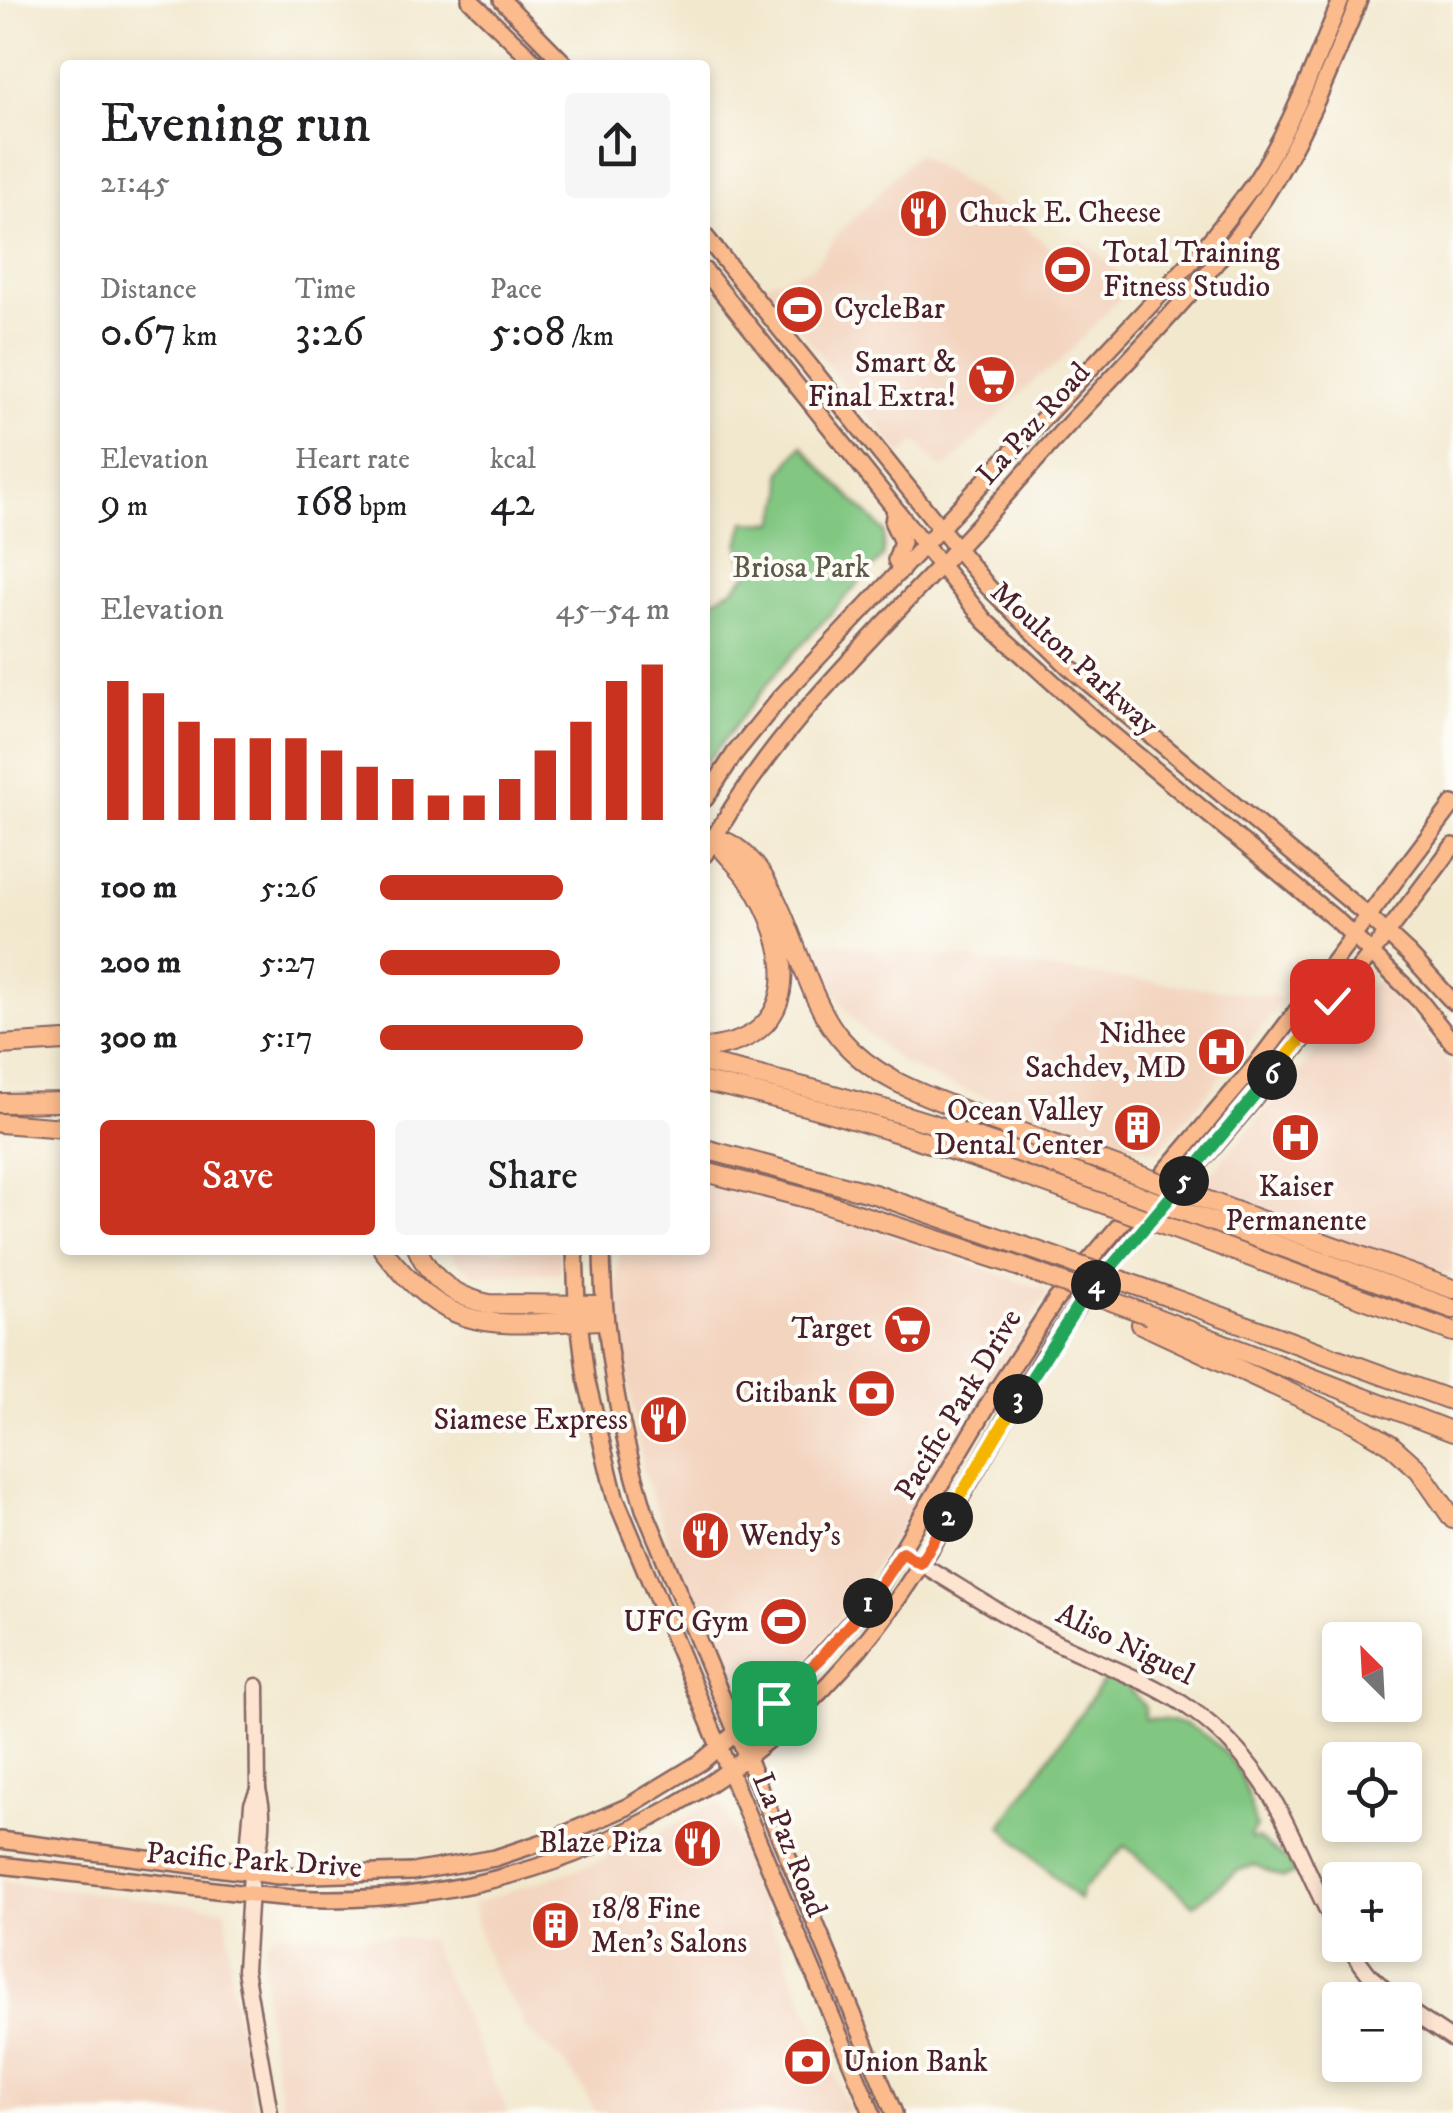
<!DOCTYPE html>
<html lang="en">
<head>
<meta charset="utf-8">
<style>
  :root { --surface:#fff; --page:#f6f6f6; --text:#202124; --muted:#757577; --accent:#c8321e }
  body { margin:0; font-family:"IM FELL DW Pica",serif; background:var(--page); color:var(--text); height:100vh; display:flex; flex-direction:column; font-size:38px; white-space:nowrap }
  * { box-sizing:border-box; margin:0 }
  p { font-size:32px; color:var(--muted) }
  .icon { flex:none; width:55px; height:55px; fill:none; stroke:currentColor; stroke-width:2; stroke-linecap:round; stroke-linejoin:round }
  .map { position:relative; flex:1; overflow:hidden }
  .sheet { position:absolute; left:60px; top:60px; width:650px; height:1195px; display:flex; flex-direction:column; background:var(--surface); border-radius:10px; box-shadow:0 5px 15px #0003 }
  .sheet>* { flex:none }
  .needle { width:65px; rotate:336deg }
  .tools { position:absolute; left:1322px; top:1622px; display:grid; gap:20px }
  .tools a { display:grid; place-items:center; width:100px; height:100px; border-radius:10px; background:var(--surface); box-shadow:0 5px 15px #0003; font-size:50px }
  .pin { position:absolute; display:grid; place-items:center; width:85px; height:85px; color:#fff; margin:-42px; border-radius:20px; box-shadow:0 5px 15px #0006 }
  .km { position:absolute; width:50px; height:50px; margin:-25px; border-radius:50%; background:#222; color:#fff; font-size:28px; line-height:50px; text-align:center }
  .round { display:grid; place-items:center; flex:none; width:105px; height:105px; border-radius:10px; background:var(--page) }
  .summary { display:flex; align-items:center; justify-content:space-between; height:170px; padding:0 40px }
  h1 { font-size:55px; font-weight:600; line-height:75px }
  .stats { display:grid; grid-template-columns:repeat(3,1fr); gap:15px; height:170px; padding:10px 40px }
  .stats div { display:grid; align-content:center }
  .stats b { font-size:42px; font-weight:600 }
  .stats small { font-size:28px; font-weight:400 }
  .stats p { font-size:28px }
  .chart { height:280px; padding:20px 40px }
  .chart p { display:flex; justify-content:space-between }
  .chart svg { width:100%; height:180px; margin-top:10px; stroke:var(--accent); stroke-width:6 }
  .primary-button { display:flex; gap:20px; margin-top:auto; padding:20px 40px }
  .primary-button a { flex:1; height:115px; border-radius:10px; background:var(--accent); color:#fff; font-size:40px; font-weight:600; line-height:115px; text-align:center }
  .primary-button a+a { background:var(--page); color:var(--text) }
  ul { padding:0 40px; list-style:none; font-size:32px }
  li { display:grid; grid-template-columns:160px 120px 1fr; align-items:center; height:75px }
  li i { height:25px; border-radius:12px; background:var(--accent) }
  .map>svg:first-child { display:block }
  .built { fill:#f3d4bf }
  .green { fill:#81c782; stroke:#667356; stroke-width:2.5 }
  .lines { fill:none; stroke-linecap:round; stroke-linejoin:round }
  .secondary-casing { stroke:#856564; stroke-width:19 }
  .primary-casing { stroke:#856564; stroke-width:20 }
  .highway-casing { stroke:#856564; stroke-width:22 }
  .secondary { stroke:#fde4d1; stroke-width:14 }
  .primary { stroke:#fbbb8c; stroke-width:15 }
  .highway { stroke:#fbbb8c; stroke-width:18 }
  .highway-bridge-casing { stroke:#856564; stroke-width:22; stroke-linecap:butt }
  .highway-bridge { stroke:#fbbb8c; stroke-width:18 }
  .split-1-casing { stroke:#fff; stroke-width:20 }
  .split-2-casing { stroke:#fff; stroke-width:20 }
  .split-3-casing { stroke:#fff; stroke-width:20 }
  .split-4-casing { stroke:#fff; stroke-width:20 }
  .split-5-casing { stroke:#fff; stroke-width:20 }
  .split-6-casing { stroke:#fff; stroke-width:20 }
  .split-7-casing { stroke:#fff; stroke-width:20 }
  .split-1 { stroke:#f0652b; stroke-width:12 }
  .split-2 { stroke:#f0652b; stroke-width:12 }
  .split-3 { stroke:#f5b400; stroke-width:12 }
  .split-4 { stroke:#22a559; stroke-width:12 }
  .split-5 { stroke:#22a559; stroke-width:12 }
  .split-6 { stroke:#22a559; stroke-width:12 }
  .split-7 { stroke:#f5b400; stroke-width:12 }
  .labels { text-anchor:middle; dominant-baseline:central; stroke-width:8; stroke-linejoin:round; paint-order:stroke }
  .poi-label { font-size:30px; fill:#4a1f2b; stroke:#fdfcf7; text-anchor:end }
  .street-label { font-size:30px; fill:#4a1f2b; stroke:#fdfcf7 }
  .park-label { font-size:30px; fill:#5d5a49; stroke:#fdfcf7 }
</style>
</head>
<body>
<div class="map">
<svg width="1453" height="2113" viewBox="0 0 1453 2113">
  <rect width="100%" height="100%" fill="#fdfcf7"/>
  <filter id="ink" filterUnits="userSpaceOnUse"><feTurbulence type="fractalNoise" baseFrequency=".01" numOctaves="2"/><feDisplacementMap in="SourceGraphic" scale="20" xChannelSelector="R" yChannelSelector="G"/><feConvolveMatrix kernelMatrix="1 2 1 2 8 2 1 2 1" color-interpolation-filters="sRGB"/></filter>
  <filter id="wash" filterUnits="userSpaceOnUse"><feTurbulence type="fractalNoise" baseFrequency=".0048" numOctaves="4" result="noise"/><feDisplacementMap in="SourceGraphic" scale="40" xChannelSelector="R" yChannelSelector="G"/><feGaussianBlur stdDeviation="2.25" result="paint"/><feColorMatrix in="noise" values="0 0 0 0 0 0 0 0 0 0 0 0 0 0 0 0 0 1.4 0 .05"/><feComposite in="paint" operator="in"/></filter>
  <g filter="url(#wash)">
    <rect width="100%" height="100%" fill="#f2e8ce"/>
    <g class="built">
      <path d="M 917,154 L 1004,209 L 1050,248 L 1067,250 L 1080,237 L 1132,285 L 1055,367 L 1039,376 L 947,467 L 939,467 L 917,441 L 901,455 L 763,284 L 813,267 L 836,236 Z"/>
      <path d="M 801,939 L 1285,998 L 1159,1152 L 943,1083 L 901,1062 L 859,1026 L 808,958 Z"/>
      <path d="M 1378,982 L 1422,1029 L 1453,1070 L 1453,1273 L 1436,1274 L 1311,1229 L 1257,1204 L 1202,1184 L 1339,1026 L 1369,985 Z"/>
      <path d="M 705,1184 L 876,1229 L 1048,1292 L 920,1500 L 811,1658 L 746,1711 L 735,1701 L 689,1596 L 644,1474 L 616,1309 L 619,1250 L 705,1250 Z"/>
      <path d="M 451,1250 L 560,1250 L 560,1272 L 475,1275 L 457,1261 Z"/>
      <path d="M 712,1802 L 722,1806 L 851,2113 L 596,2113 L 584,2090 L 562,2060 L 523,2026 L 522,2015 L 500,1985 L 483,1947 L 472,1904 L 594,1864 L 671,1827 Z"/>
      <path d="M 0,1881 L 226,1909 L 233,2000 L 255,2113 L 0,2113 Z"/>
      <path d="M 277,1933 L 428,1939 L 508,2113 L 283,2113 L 265,2003 L 265,1943 Z"/>
    </g>
    <g class="green">
      <path d="M 802,445 C 826,477 858,502 884,532 L 883,557 L 780,668 L 705,764 L 705,605 L 734,588 L 748,574 L 739,545 L 745,522 L 775,523 L 784,491 L 781,473 Z"/>
      <path d="M 1106,1677 L 1126,1685 L 1145,1707 L 1144,1719 C 1182,1716 1215,1736 1236,1767 C 1247,1783 1250,1809 1256,1827 L 1250,1835 L 1251,1839 L 1257,1838 L 1290,1862 L 1295,1873 L 1283,1878 L 1255,1865 L 1239,1870 L 1194,1905 L 1125,1846 L 1082,1890 L 1079,1900 L 1001,1826 Z"/>
    </g>
  </g>
  <g filter="url(#ink)">
    <g class="lines">
      <defs>
        <g id="secondary">
          <path d="M 901,1552 C 948,1579 992,1609 1039,1634 C 1126,1679 1191,1687 1255,1772 C 1292,1821 1309,1882 1340,1934"/>
          <path d="M 258,1790 L 252,1804 L 248,1851 L 251,1873 L 245,1970 L 270,2113"/>
          <path d="M 251,1873 C 262,1847 266,1816 258,1790 L 257,1686"/>
          <path d="M 1347,1945 L 1368,1973 L 1396,2000"/>
          <path d="M 1405,2008 L 1453,2040"/>
        </g>
        <g id="primary">
          <path d="M 470,0 L 538,65"/>
          <path d="M 502,0 L 566,65"/>
          <path d="M 705,236 L 988,587 L 1068,666 L 1368,916 L 1409,954 L 1453,1002"/>
          <path d="M 705,271 L 985,621 L 1097,722 L 1340,923 L 1419,1000 L 1453,1043"/>
          <path d="M 895,509 L 893,523 L 902,542 L 896,560 L 901,571"/>
          <path d="M 705,799 L 735,753 L 779,699 L 1203,249 C 1220,227 1239,205 1255,182 C 1292,126 1316,61 1341,0"/>
          <path d="M 705,854 C 768,737 864,646 954,551 C 993,511 1028,468 1066,427 C 1134,353 1208,282 1264,198 C 1304,136 1331,68 1359,0"/>
          <path d="M 575,1250 L 577,1304 L 586,1378 L 615,1497 L 872,2113"/>
          <path d="M 602,1250 C 603,1339 618,1424 644,1509 L 894,2113"/>
          <path d="M 0,1840 L 278,1876 L 412,1872 L 495,1858 L 558,1837 L 627,1807 L 701,1762 L 801,1678 L 874,1596 L 998,1388 L 1055,1301 L 1255,1066 L 1453,804"/>
          <path d="M 0,1865 C 58,1872 116,1878 174,1885 C 226,1891 277,1899 329,1899 C 557,1899 762,1788 894,1604 C 962,1509 1008,1400 1078,1306 C 1120,1249 1171,1197 1217,1143 C 1299,1047 1378,947 1453,846"/>
        </g>
        <g id="highway">
          <path d="M 714,838 C 785,853 793,983 840,1038 C 878,1083 934,1098 986,1119 C 1024,1133 1062,1148 1102,1161"/>
          <path d="M 0,1045 L 65,1041"/>
          <path d="M 705,1048 C 800,1040 795,958 757,892 C 746,872 727,857 714,838"/>
          <path d="M 705,1063 C 836,1092 962,1130 1087,1177"/>
          <path d="M 705,1082 C 831,1108 952,1149 1073,1193"/>
          <path d="M 0,1103 L 65,1102"/>
          <path d="M 0,1123 L 65,1128"/>
          <path d="M 705,1149 L 874,1194 L 1026,1247"/>
          <path d="M 705,1172 L 818,1201 L 1009,1263"/>
          <path d="M 1238,1212 L 1453,1289"/>
          <path d="M 1227,1227 L 1453,1309"/>
          <path d="M 1213,1243 L 1453,1332"/>
          <path d="M 383,1250 C 455,1342 500,1323 604,1320"/>
          <path d="M 418,1250 C 431,1281 456,1297 489,1304 L 602,1305"/>
          <path d="M 1166,1296 L 1453,1401"/>
          <path d="M 1149,1315 L 1453,1432"/>
          <path d="M 1141,1324 L 1351,1421 L 1390,1444 L 1419,1470 L 1453,1519"/>
        </g>
      </defs>
      <use href="#secondary" class="secondary-casing"/>
      <use href="#primary" class="primary-casing"/>
      <use href="#highway" class="highway-casing"/>
      <use href="#secondary" class="secondary"/>
      <use href="#primary" class="primary"/>
      <use href="#highway" class="highway"/>
      <defs>
        <g id="highway-bridge">
          <path d="M 1102,1161 L 1238,1212"/>
          <path d="M 1087,1177 L 1227,1227"/>
          <path d="M 1073,1193 L 1213,1243"/>
          <path d="M 1026,1247 L 1166,1296"/>
          <path d="M 1009,1263 L 1149,1315"/>
        </g>
      </defs>
      <use href="#highway-bridge" class="highway-bridge-casing"/>
      <use href="#highway-bridge" class="highway-bridge"/>
    </g>
  </g>
  <g class="lines" filter="url(#ink)">
    <defs>
      <path id="split-1" d="M 774,1703 L 820,1659 L 868,1603"/>
      <path id="split-2" d="M 868,1603 L 902,1552 L 920,1563 L 948,1517"/>
      <path id="split-3" d="M 948,1517 L 1018,1399"/>
      <path id="split-4" d="M 1018,1399 L 1079,1304 L 1096,1285"/>
      <path id="split-5" d="M 1096,1285 L 1184,1181"/>
      <path id="split-6" d="M 1184,1181 L 1272,1075"/>
      <path id="split-7" d="M 1272,1075 L 1332,1001"/>
    </defs>
    <use href="#split-1" class="split-1-casing"/>
    <use href="#split-2" class="split-2-casing"/>
    <use href="#split-3" class="split-3-casing"/>
    <use href="#split-4" class="split-4-casing"/>
    <use href="#split-5" class="split-5-casing"/>
    <use href="#split-6" class="split-6-casing"/>
    <use href="#split-7" class="split-7-casing"/>
    <use href="#split-1" class="split-1"/>
    <use href="#split-2" class="split-2"/>
    <use href="#split-3" class="split-3"/>
    <use href="#split-4" class="split-4"/>
    <use href="#split-5" class="split-5"/>
    <use href="#split-6" class="split-6"/>
    <use href="#split-7" class="split-7"/>
  </g>
  <defs>
    <symbol id="restaurant-disc" viewBox="-11 -11 22 22"><circle r="9.5" fill="#c8321e" stroke="#fdfcf7"/><path d="M-5-6h1v4h1v-4h1v4h1v-4h1v5L-1.5 .5V6h-2V.5L-5-1ZM5-6V6H3V1.5H1.5Q1.5-4 5-6Z" fill="#fff"/></symbol>
    <symbol id="stadium-disc" viewBox="-11 -11 22 22"><circle r="9.5" fill="#c8321e" stroke="#fdfcf7"/><path d="M0-5a6.5 5 0 1 0 0 10a6.5 5 0 1 0 0-10ZM-3.5-1.8h7v3.6h-7Z" fill="#fff"/></symbol>
    <symbol id="supermarket-disc" viewBox="-11 -11 22 22"><circle r="9.5" fill="#c8321e" stroke="#fdfcf7"/><path d="M-6-5.5h2.5l.6 2H6L4.5 2H-2.5L-4.4-4H-6ZM-1.5 3.2a1.3 1.3 0 1 0 .1 0ZM3 3.2a1.3 1.3 0 1 0 .1 0Z" fill="#fff"/></symbol>
    <symbol id="hospital-disc" viewBox="-11 -11 22 22"><circle r="9.5" fill="#c8321e" stroke="#fdfcf7"/><path d="M-5-5h3v3.5h4V-5h3V5h-3V1.5h-4V5h-3Z" fill="#fff"/></symbol>
    <symbol id="building-disc" viewBox="-11 -11 22 22"><circle r="9.5" fill="#c8321e" stroke="#fdfcf7"/><path d="M-4-6H4V6H1V3H-1V6H-4ZM-2.5-4.3h1.7v1.8h-1.7ZM.8-4.3h1.7v1.8H.8ZM-2.5-1h1.7V.8h-1.7ZM.8-1h1.7V.8H.8Z" fill="#fff"/></symbol>
    <symbol id="bank-disc" viewBox="-11 -11 22 22"><circle r="9.5" fill="#c8321e" stroke="#fdfcf7"/><path d="M-6-4H6V4H-6ZM0-2.3a2.3 2.3 0 1 0 0 4.6a2.3 2.3 0 1 0 0-4.6Z" fill="#fff"/></symbol>
  </defs>
  <g fill-rule="evenodd">
    <use href="#restaurant-disc" x="896" y="186" width="55" height="55"/>
    <use href="#stadium-disc" x="1040" y="242" width="55" height="55"/>
    <use href="#stadium-disc" x="772" y="282" width="55" height="55"/>
    <use href="#supermarket-disc" x="964" y="352" width="55" height="55"/>
    <use href="#hospital-disc" x="1194" y="1024" width="55" height="55"/>
    <use href="#building-disc" x="1110" y="1100" width="55" height="55"/>
    <use href="#hospital-disc" x="1268" y="1110" width="55" height="55"/>
    <use href="#supermarket-disc" x="880" y="1302" width="55" height="55"/>
    <use href="#bank-disc" x="844" y="1366" width="55" height="55"/>
    <use href="#restaurant-disc" x="636" y="1392" width="55" height="55"/>
    <use href="#restaurant-disc" x="678" y="1508" width="55" height="55"/>
    <use href="#stadium-disc" x="756" y="1594" width="55" height="55"/>
    <use href="#restaurant-disc" x="670" y="1816" width="55" height="55"/>
    <use href="#building-disc" x="528" y="1898" width="55" height="55"/>
    <use href="#bank-disc" x="780" y="2034" width="55" height="55"/>
  </g>
  <g class="labels">
    <g class="poi-label">
      <text x="959" y="213" text-anchor="start">Chuck E. Cheese</text>
      <text x="1103" y="253" text-anchor="start">Total Training<tspan x="1103" dy="34">Fitness Studio</tspan></text>
      <text x="834" y="309" text-anchor="start">CycleBar</text>
      <text x="956" y="363">Smart &amp;<tspan x="956" dy="34">Final Extra!</tspan></text>
      <text x="1186" y="1034">Nidhee<tspan x="1186" dy="34">Sachdev, MD</tspan></text>
      <text x="1103" y="1111">Ocean Valley<tspan x="1103" dy="34">Dental Center</tspan></text>
      <text x="1296" y="1187" text-anchor="middle">Kaiser<tspan x="1296" dy="34">Permanente</tspan></text>
      <text x="872" y="1329">Target</text>
      <text x="837" y="1393">Citibank</text>
      <text x="628" y="1420">Siamese Express</text>
      <text x="740" y="1536" text-anchor="start">Wendy's</text>
      <text x="749" y="1622">UFC Gym</text>
      <text x="662" y="1843">Blaze Piza</text>
      <text x="591" y="1909" text-anchor="start">18/8 Fine<tspan x="591" dy="34">Men's Salons</tspan></text>
      <text x="843" y="2062" text-anchor="start">Union Bank</text>
    </g>
    <g class="street-label">
      <text transform="translate(1034 424) rotate(-48)">La Paz Road</text>
      <text transform="translate(1074 659) rotate(42)">Moulton Parkway</text>
      <text transform="translate(959 1405) rotate(-59)">Pacific Park Drive</text>
      <text transform="translate(1125 1645) rotate(26)">Aliso Niguel</text>
      <text transform="translate(789 1845) rotate(68)">La Paz Road</text>
      <text transform="translate(254 1861) rotate(4)">Pacific Park Drive</text>
    </g>
    <g class="park-label">
      <text x="801" y="568">Briosa Park</text>
    </g>
  </g>
</svg>
<div class="tools">
<a><svg class="needle" viewBox="-14 -14 28 28"><path d="M0-13l5 13h-10z" fill="#e53935"/><path d="M0 13l5-13h-10z" fill="#757577"/></svg></a>
<a><svg class="icon" aria-label="locate" viewBox="0 0 24 24"><circle cx="12" cy="12" r="6"/><path d="M12 2v4M12 18v4M2 12h4M18 12h4"/></svg></a>
<a>+</a>
<a>−</a>
</div>
<div class="pin" style="left:774px;top:1703px;background:#1e9e55"><svg class="icon" aria-label="arrive" viewBox="0 0 24 24"><path d="M6 21V4h12l-3 4 3 4H6"/></svg></div>
<div class="pin" style="left:1332px;top:1001px;background:#d93025"><svg class="icon" aria-label="check" viewBox="0 0 24 24"><path d="M5 12l5 5 9-10"/></svg></div>
<b class="km" style="left:868px;top:1603px">1</b>
<b class="km" style="left:948px;top:1517px">2</b>
<b class="km" style="left:1018px;top:1399px">3</b>
<b class="km" style="left:1096px;top:1285px">4</b>
<b class="km" style="left:1184px;top:1181px">5</b>
<b class="km" style="left:1272px;top:1075px">6</b>
<section class="sheet">
<div class="summary"><div><h1>Evening run</h1><p>21:45</p></div><a class="round"><svg class="icon" aria-label="share" viewBox="0 0 24 24"><path d="M12 15V3M7 8l5-5 5 5M5 13v7h14v-7"/></svg></a></div>
<div class="stats">
<div><p>Distance</p><b>0.67<small> km</small></b></div>
<div><p>Time</p><b>3:26</b></div>
<div><p>Pace</p><b>5:08<small> /km</small></b></div>
</div>
<div class="stats">
<div><p>Elevation</p><b>9<small> m</small></b></div>
<div><p>Heart rate</p><b>168<small> bpm</small></b></div>
<div><p>kcal</p><b>42</b></div>
</div>
<div class="chart"><p><span>Elevation</span>45–54 m</p>
<svg viewBox="0 0 160 44" preserveAspectRatio="none"><path d="M5 44V10M15 44V13M25 44V20M35 44V24M45 44V24M55 44V24M65 44V27M75 44V31M85 44V34M95 44V38M105 44V38M115 44V34M125 44V27M135 44V20M145 44V10M155 44V6"/></svg>
</div>
<ul>
<li><b>100 m</b>5:26<i style="width:63%"></i></li>
<li><b>200 m</b>5:27<i style="width:62%"></i></li>
<li><b>300 m</b>5:17<i style="width:70%"></i></li>
</ul>
<div class="primary-button"><a>Save</a><a>Share</a></div>
</section>
</div>
</body>
</html>
